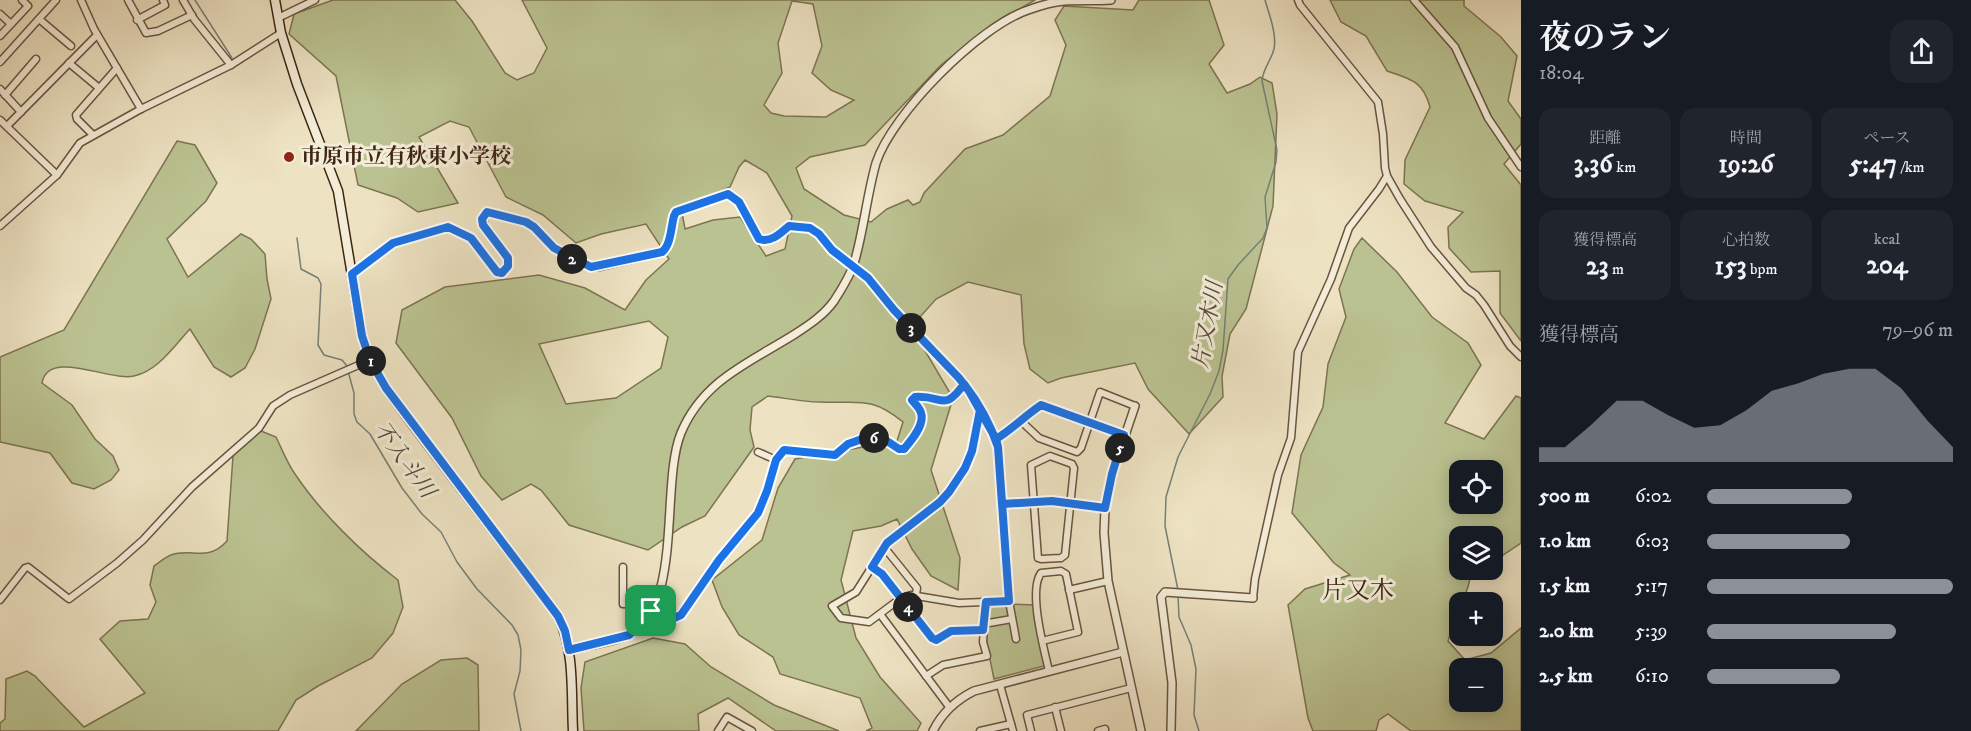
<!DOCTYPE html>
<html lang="ja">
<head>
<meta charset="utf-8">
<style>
  :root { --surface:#171b24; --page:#20242c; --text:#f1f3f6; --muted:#9ea1a6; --accent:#8c9099 }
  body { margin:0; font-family:"IM FELL DW Pica","Noto Serif JP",serif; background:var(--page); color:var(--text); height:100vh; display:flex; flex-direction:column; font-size:22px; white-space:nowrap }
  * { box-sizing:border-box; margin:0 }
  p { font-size:20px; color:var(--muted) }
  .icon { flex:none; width:33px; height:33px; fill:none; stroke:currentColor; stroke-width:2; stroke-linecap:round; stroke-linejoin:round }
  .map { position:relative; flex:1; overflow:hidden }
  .sheet { display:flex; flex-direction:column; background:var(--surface); width:450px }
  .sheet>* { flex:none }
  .controls { position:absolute; left:1449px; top:460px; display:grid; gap:12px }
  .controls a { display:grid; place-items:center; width:54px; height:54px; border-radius:12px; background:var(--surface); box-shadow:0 3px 15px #0003; font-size:30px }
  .pin { position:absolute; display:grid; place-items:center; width:51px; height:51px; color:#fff; margin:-26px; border-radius:12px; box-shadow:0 3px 9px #0006 }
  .km { position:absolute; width:30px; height:30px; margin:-15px; border-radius:50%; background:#222; color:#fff; font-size:16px; line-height:30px; text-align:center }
  .round { display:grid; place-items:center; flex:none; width:63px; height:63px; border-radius:18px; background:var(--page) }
  .summary { display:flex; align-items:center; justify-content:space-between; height:102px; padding:0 18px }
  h1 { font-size:33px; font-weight:700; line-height:45px }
  .metrics { display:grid; grid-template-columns:repeat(3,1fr); gap:9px; height:102px; padding:6px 18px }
  .metrics div { display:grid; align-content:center; border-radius:15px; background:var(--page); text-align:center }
  .metrics b { font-size:26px; font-weight:700 }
  .metrics small { font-size:16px; font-weight:400 }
  .metrics p { font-size:16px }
  .chart { height:168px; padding:12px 18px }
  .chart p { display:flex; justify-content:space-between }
  .chart svg { width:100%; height:108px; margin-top:6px; fill:var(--accent); opacity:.7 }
  ul { padding:0 18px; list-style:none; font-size:20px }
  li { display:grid; grid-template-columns:96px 72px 1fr; align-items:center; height:45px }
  li i { height:15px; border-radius:8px; background:var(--accent) }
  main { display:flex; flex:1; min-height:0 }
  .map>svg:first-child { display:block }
  .green { fill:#bbc291; stroke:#7c7452; stroke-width:1.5; fill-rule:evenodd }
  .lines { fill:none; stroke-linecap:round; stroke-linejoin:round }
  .stream { stroke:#758077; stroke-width:1.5 }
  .minor-casing { stroke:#6a5440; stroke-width:9 }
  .tertiary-casing { stroke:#6a5440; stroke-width:10 }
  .secondary-casing { stroke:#3e2514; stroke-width:11 }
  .minor { stroke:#f3ecd7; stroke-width:6 }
  .tertiary { stroke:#f3ecd7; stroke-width:7 }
  .secondary { stroke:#f3ecd7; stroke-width:8 }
  .minor-bridge-casing { stroke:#6a5440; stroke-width:9; stroke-linecap:butt }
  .minor-bridge { stroke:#f3ecd7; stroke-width:6 }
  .route-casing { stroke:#fff; stroke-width:12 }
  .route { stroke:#1a73e8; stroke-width:8 }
  .poi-dot { fill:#8f2418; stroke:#f3ecd7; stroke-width:2 }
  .labels { text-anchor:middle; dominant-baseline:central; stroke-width:6; stroke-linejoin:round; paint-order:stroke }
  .poi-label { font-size:21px; font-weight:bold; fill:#3e2514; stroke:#f3ecd7; text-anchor:start }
  .water-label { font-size:22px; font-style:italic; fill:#554b3d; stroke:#f3ecd7 }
  .quarter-label { font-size:24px; fill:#3e2514; stroke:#f3ecd7 }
</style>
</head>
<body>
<main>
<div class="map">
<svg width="1521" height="731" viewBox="0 0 1521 731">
  <rect width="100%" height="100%" fill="#ede2c2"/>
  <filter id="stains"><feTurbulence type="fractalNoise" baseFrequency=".00333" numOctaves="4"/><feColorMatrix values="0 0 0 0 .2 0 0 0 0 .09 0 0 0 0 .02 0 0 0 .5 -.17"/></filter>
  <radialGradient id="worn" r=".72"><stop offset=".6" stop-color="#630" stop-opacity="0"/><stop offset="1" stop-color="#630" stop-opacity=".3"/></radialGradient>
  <g class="green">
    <path d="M 333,0 L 455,0 L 472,21 L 505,73 L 517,80 L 534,73 L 547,48 L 522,0 L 1035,0 L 989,27 L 941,65 L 865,145 L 810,157 L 796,168 L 804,189 L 844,215 L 871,222 L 887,209 L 908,200 L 913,205 L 920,202 L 924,193 L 965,149 L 1003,135 L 1050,96 L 1066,45 L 1055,20 L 1064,6 L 1133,10 L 1139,0 L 1209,0 L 1224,45 L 1209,64 L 1227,93 L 1250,84 L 1260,77 L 1272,83 L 1277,114 L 1273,206 L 1246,309 L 1230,334 L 1222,376 L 1223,397 L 1189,434 L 1148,389 L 1135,363 L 1061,378 L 1048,383 L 1030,369 L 1024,344 L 1021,295 L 968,282 L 936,299 L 911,327 L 953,398 L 931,470 L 960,558 L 958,590 L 931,576 L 912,549 L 897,519 L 881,526 L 853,531 L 841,580 L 856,638 L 880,677 L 921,723 L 917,731 L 866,731 L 872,728 L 860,698 L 780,674 L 773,657 L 739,635 L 722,607 L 712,580 L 762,540 L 778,488 L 795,459 L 897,441 L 903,422 C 870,395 858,404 820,402 C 803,402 785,398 768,396 L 752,407 L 750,430 L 754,447 L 705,516 L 682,527 L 648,550 L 569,525 L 541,490 L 531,484 L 502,500 L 481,476 L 452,418 L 396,343 L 402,310 L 445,287 L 539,275 L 585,288 L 625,310 L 646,280 L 669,259 L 646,224 L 601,234 L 576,243 L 543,215 L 506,197 L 469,127 L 450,121 L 419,137 L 458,203 L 418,212 L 397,198 L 358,185 L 336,76 L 289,34 L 294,14 ZM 792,1 L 813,4 L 822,46 L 812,73 L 831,90 L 854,100 L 826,117 L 784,116 L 771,113 L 764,105 L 782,73 L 778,43 ZM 745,160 L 767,173 L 792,216 L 785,249 L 766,256 L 740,217 L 713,220 L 685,229 L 681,207 L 730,187 L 739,167 ZM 649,321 L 668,337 L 661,368 L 616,398 L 566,404 L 539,344 Z"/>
    <path d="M 1330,0 L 1464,0 L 1464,6 L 1501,37 L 1517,56 L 1508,101 L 1521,119 L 1521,144 L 1504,164 L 1521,185 L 1521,341 L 1500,313 L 1500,271 L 1471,272 L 1449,248 L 1448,227 L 1463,212 L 1425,201 L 1404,184 L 1405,160 L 1430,107 C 1423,81 1411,79 1387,71 L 1366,36 L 1341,22 Z"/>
    <path d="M 177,141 L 195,145 L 217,183 L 206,201 L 167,239 L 188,277 L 241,234 L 251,239 L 265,254 L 267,279 L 271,299 L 255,349 L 245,368 L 231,377 L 214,367 L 190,329 C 174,346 158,371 134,376 C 111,382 48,348 42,383 L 72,405 L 95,439 L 113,456 L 119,470 L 111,480 L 94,489 L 72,483 L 50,453 L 0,442 L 0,357 L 64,330 Z"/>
    <path d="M 1362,238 L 1397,272 L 1432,317 L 1468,343 L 1481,365 L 1445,423 L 1484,439 L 1516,396 L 1521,398 L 1521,543 L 1503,555 L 1493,556 L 1492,537 L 1460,537 L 1460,570 L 1472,570 L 1468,587 L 1462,603 L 1460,603 L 1459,608 L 1448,641 L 1465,660 L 1491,653 L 1521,628 L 1521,731 L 1411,731 L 1388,714 L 1379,720 L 1376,731 L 1313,731 L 1308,718 L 1288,605 L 1305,589 L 1350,575 L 1334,563 L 1292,513 L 1301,455 L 1323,407 L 1328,364 L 1346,317 L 1339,289 L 1354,249 ZM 1460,471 L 1492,471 L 1492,504 L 1460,504 ZM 1460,669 L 1492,669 L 1492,702 L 1460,702 Z"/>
    <path d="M 261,431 L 276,437 C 282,449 287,463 295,474 C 321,513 361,552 398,580 L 403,607 L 393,633 L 372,658 L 318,686 L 296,700 L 278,731 L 0,731 L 0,723 L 5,719 L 6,679 L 27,671 L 35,676 L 84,727 L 145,693 L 100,639 L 120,621 L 148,619 L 156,602 L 150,585 L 154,566 C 159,563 165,557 171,555 C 192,547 207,563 227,541 L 233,456 L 242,439 Z"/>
    <path d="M 1007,604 L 1034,605 L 1044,666 L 994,679 L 985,635 L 988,606 Z"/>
    <path d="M 653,638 L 685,644 L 711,667 L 774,705 L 839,731 L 776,731 L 728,698 L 698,714 L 699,731 L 584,731 L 581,688 L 585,662 Z"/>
    <path d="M 467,658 L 478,665 L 479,731 L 356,731 L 402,684 L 441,660 Z"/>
  </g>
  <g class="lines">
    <g class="stream">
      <path d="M 195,0 L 232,58"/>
      <path d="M 297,238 L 301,269 L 318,278 L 321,284 L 318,345 L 324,355 L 342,360 L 347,366"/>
      <path d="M 348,371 L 354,393 L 354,414 L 357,422 L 370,434 L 402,488 L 422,514 L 441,532 L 457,562 L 477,589 L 512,625 L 518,635 L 521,650 L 520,671 L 514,694 L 521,731"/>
      <path d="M 1178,590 L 1165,526 L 1166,497 L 1178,457 L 1210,394 L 1219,371 L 1223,350 L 1228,279 L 1238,265 L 1263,238 L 1267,228 L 1265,197 L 1276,162 L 1277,150 L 1262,81 C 1263,68 1271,61 1274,49 C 1277,34 1269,14 1265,0"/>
      <path d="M 1178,595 L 1179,617 L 1191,645 L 1196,669 L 1194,715 L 1199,731"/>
    </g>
    <defs>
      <g id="minor">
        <path d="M 81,0 L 94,29 L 141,109"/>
        <path d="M 128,0 L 146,33 L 158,31 L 192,15"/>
        <path d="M 183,0 L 194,19 L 231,65"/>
        <path d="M 1298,0 L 1300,5 L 1378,102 L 1383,134 L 1385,168 L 1387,176 L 1400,199 L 1431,247 L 1466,288 L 1476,295 L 1484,305 L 1510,346 L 1521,357"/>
        <path d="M 1414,0 L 1455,47 L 1488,118 L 1521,167"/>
        <path d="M 0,14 L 11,24"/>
        <path d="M 278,18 L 315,0"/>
        <path d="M 39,19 L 71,46"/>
        <path d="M 137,20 L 165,5 L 163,0"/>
        <path d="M 0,36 L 28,6 L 22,0"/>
        <path d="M 0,62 L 56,0"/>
        <path d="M 69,63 L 99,88"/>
        <path d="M 0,89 L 21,112"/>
        <path d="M 5,95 L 36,59"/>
        <path d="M 0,120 L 57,175"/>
        <path d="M 7,126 L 97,35"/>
        <path d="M 93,135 L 77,119 L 76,115 L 117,68"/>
        <path d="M 0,226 L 57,175 L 80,143 L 141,109 L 231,65 L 281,33"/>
        <path d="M 352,274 L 393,243 L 448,227 L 470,238 L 497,272 L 502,273 L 508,266 C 510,246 473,232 487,212 L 491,212 L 526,222 L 534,227 L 553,248 L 591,267 L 599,267 L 651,255 L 666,250 L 674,216 L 677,212 L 728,194 L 739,202 L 759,239 C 771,243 781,233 789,226 L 810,228 L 819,234 L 839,256"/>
        <path d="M 868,278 L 895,310 L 959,378 L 969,391 L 996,439 L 998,447 L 1009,601 L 1016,639"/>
        <path d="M 979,410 L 972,451 L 965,467 L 946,497 L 887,543 L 856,592 L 832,606 L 841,618 L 869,622 L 901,598 L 911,595 L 959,603 L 1009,601"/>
        <path d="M 1021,421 L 1039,438 L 1077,452 L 1081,448 L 1100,392 L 1135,406"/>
        <path d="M 996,439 C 1012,429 1025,416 1041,405 L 1124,435"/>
        <path d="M 758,452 L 776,460"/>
        <path d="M 1050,456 L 1072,464 L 1074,468 L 1065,555 L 1061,558 L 1041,559 L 1038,558 L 1031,465 Z"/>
        <path d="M 1002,504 L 1052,501 L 1105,508"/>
        <path d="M 884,547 L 917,588 L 916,594"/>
        <path d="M 623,567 L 623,604 L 646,605 L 651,611 L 674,618 L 678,617 L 719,560 L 758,513 L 767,491 L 776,460 L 784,450 L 835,455 C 840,453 841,449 845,446 C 861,431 884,439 899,449 L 904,449 C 912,440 927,422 920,410 C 917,405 913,404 913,398 C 924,394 941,406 951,400 C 957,397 960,389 964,384"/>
        <path d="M 872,567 L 882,574 L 932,638 L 936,640 L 951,631 L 983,630"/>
        <path d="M 1069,590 L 1108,581"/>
        <path d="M 1253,598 L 1255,579 L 1278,475 L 1291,438 L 1298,352 L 1331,279 L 1349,228 L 1379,189 L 1387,176"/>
        <path d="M 0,600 L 25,568 L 28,567 L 69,599 L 117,563 L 143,540 L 192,487 L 259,428 L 273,406 L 290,395 L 370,360"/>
        <path d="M 880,614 L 950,708"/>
        <path d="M 983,624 L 1012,619"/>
        <path d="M 1042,641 L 1078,632 L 1066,574 L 1061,571 L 1041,573 C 1028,591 1044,649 1049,671"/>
        <path d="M 926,676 L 943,665 L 987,656 L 983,642 L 986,602"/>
        <path d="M 1000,685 L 1013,731"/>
        <path d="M 1055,707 L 1061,731"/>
        <path d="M 718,731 L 727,717 L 752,731"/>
        <path d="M 980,731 L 1011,724"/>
        <path d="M 1031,731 L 1027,715 L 1131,688"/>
        <path d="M 1098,731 L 1105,729 L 1105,731"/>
      </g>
      <g id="tertiary">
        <path d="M 1135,406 L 1112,474 L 1105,508 L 1104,533 L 1108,581 L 1141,731"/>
        <path d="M 569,650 C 586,646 614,642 628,635 C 684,609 660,484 681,433 C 703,380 749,363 795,334 C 809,325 824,315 834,301 C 841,290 852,273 855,260 C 864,228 867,195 876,163 C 892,114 978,27 1028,10 C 1039,6 1053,2 1064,1 C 1080,0 1096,1 1111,0"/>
        <path d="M 933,731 C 942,713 956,700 974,691 L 1123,652"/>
        <path d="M 1171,731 L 1172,683 L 1161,597 L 1165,592 L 1253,598"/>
      </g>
      <path id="secondary" d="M 275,0 L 281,33 L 297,84 L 338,191 L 362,336 L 370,360 L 386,388 L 413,425 L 558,616 C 575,651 571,693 573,731"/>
    </defs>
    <use href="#minor" class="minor-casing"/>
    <use href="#tertiary" class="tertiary-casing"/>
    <use href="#secondary" class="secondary-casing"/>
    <use href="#minor" class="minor"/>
    <use href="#tertiary" class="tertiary"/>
    <use href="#secondary" class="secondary"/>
    <defs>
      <path id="minor-bridge" d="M 839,256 L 868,278"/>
    </defs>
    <use href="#minor-bridge" class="minor-bridge-casing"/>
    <use href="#minor-bridge" class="minor-bridge"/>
  </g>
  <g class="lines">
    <defs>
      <path id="route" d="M 651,611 L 643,622 L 629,635 L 569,650 L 565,631 L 558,616 L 386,388 L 370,360 L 362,336 L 352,274 L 393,243 L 448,227 L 471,238 L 497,272 L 502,273 L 508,266 L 508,258 L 483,225 L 482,219 L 487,212 L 526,222 L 534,227 L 554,248 L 591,267 L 662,252 C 671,245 671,227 674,216 L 676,212 L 728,194 L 739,202 L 759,239 C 771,243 781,233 789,226 L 810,228 L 819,234 L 832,250 L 868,278 L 894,310 L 959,378 L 969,391 L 996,439 L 998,447 L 1009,601 L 986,602 L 983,630 L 951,631 L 936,640 L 932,638 L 882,574 L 872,567 L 887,543 L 940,502 L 949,492 L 965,468 L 972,451 L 980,410 L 996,439 C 1012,429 1025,416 1041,405 L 1124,435 L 1112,474 L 1105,508 L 1052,501 L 1002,504 L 998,447 C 991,426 978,402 964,384 C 943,413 944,395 915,397 L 912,400 C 915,404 920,408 921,413 C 925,425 911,441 904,449 L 899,449 L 887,441 L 876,438 L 862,439 L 848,444 L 835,455 L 784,450 L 776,460 L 767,491 L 758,513 L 719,560 L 681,615 L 674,618 L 651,611"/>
    </defs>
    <use href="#route" class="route-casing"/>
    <use href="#route" class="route"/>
  </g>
  <circle class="poi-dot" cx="289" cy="157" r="6"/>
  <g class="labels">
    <g class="poi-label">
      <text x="301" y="157">市原市立有秋東小学校</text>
    </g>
    <g class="water-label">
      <text transform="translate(1208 325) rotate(-80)">片又木川</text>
      <text transform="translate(404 460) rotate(54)">不入斗川</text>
    </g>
    <g class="quarter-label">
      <text x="1358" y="591">片又木</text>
    </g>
  </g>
  <rect width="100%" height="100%" filter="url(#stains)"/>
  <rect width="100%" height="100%" fill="url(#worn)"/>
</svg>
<div class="controls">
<a><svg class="icon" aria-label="locate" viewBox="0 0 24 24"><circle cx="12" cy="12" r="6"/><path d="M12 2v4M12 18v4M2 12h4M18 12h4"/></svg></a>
<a><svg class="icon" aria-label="layers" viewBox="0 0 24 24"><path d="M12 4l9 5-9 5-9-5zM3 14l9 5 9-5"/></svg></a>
<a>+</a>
<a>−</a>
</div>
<div class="pin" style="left:651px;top:611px;background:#1e9e55"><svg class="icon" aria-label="arrive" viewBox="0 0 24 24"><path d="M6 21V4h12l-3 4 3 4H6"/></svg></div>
<b class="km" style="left:371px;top:361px">1</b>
<b class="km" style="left:572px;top:259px">2</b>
<b class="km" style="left:911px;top:328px">3</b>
<b class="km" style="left:908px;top:607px">4</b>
<b class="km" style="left:1120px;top:448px">5</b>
<b class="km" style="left:874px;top:438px">6</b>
</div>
<section class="sheet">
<div class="summary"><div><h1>夜のラン</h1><p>18:04</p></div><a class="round"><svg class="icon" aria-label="share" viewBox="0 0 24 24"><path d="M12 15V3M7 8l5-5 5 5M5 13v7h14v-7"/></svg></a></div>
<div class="metrics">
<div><p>距離</p><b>3.36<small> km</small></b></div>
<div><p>時間</p><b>19:26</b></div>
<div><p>ペース</p><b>5:47<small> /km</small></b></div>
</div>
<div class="metrics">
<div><p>獲得標高</p><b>23<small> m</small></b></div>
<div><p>心拍数</p><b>153<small> bpm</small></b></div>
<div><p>kcal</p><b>204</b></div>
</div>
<div class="chart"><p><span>獲得標高</span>79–96 m</p>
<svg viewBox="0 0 160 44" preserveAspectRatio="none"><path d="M0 44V38L10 38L20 29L30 19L40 19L50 25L60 30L70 29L80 23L90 15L100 12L110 8L120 6L130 6L140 14L150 27L160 38V44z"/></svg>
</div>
<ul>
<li><b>500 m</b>6:02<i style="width:59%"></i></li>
<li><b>1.0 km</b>6:03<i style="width:58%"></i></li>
<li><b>1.5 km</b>5:17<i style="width:100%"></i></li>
<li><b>2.0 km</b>5:39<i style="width:77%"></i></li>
<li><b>2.5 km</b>6:10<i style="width:54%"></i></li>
</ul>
</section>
</main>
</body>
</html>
